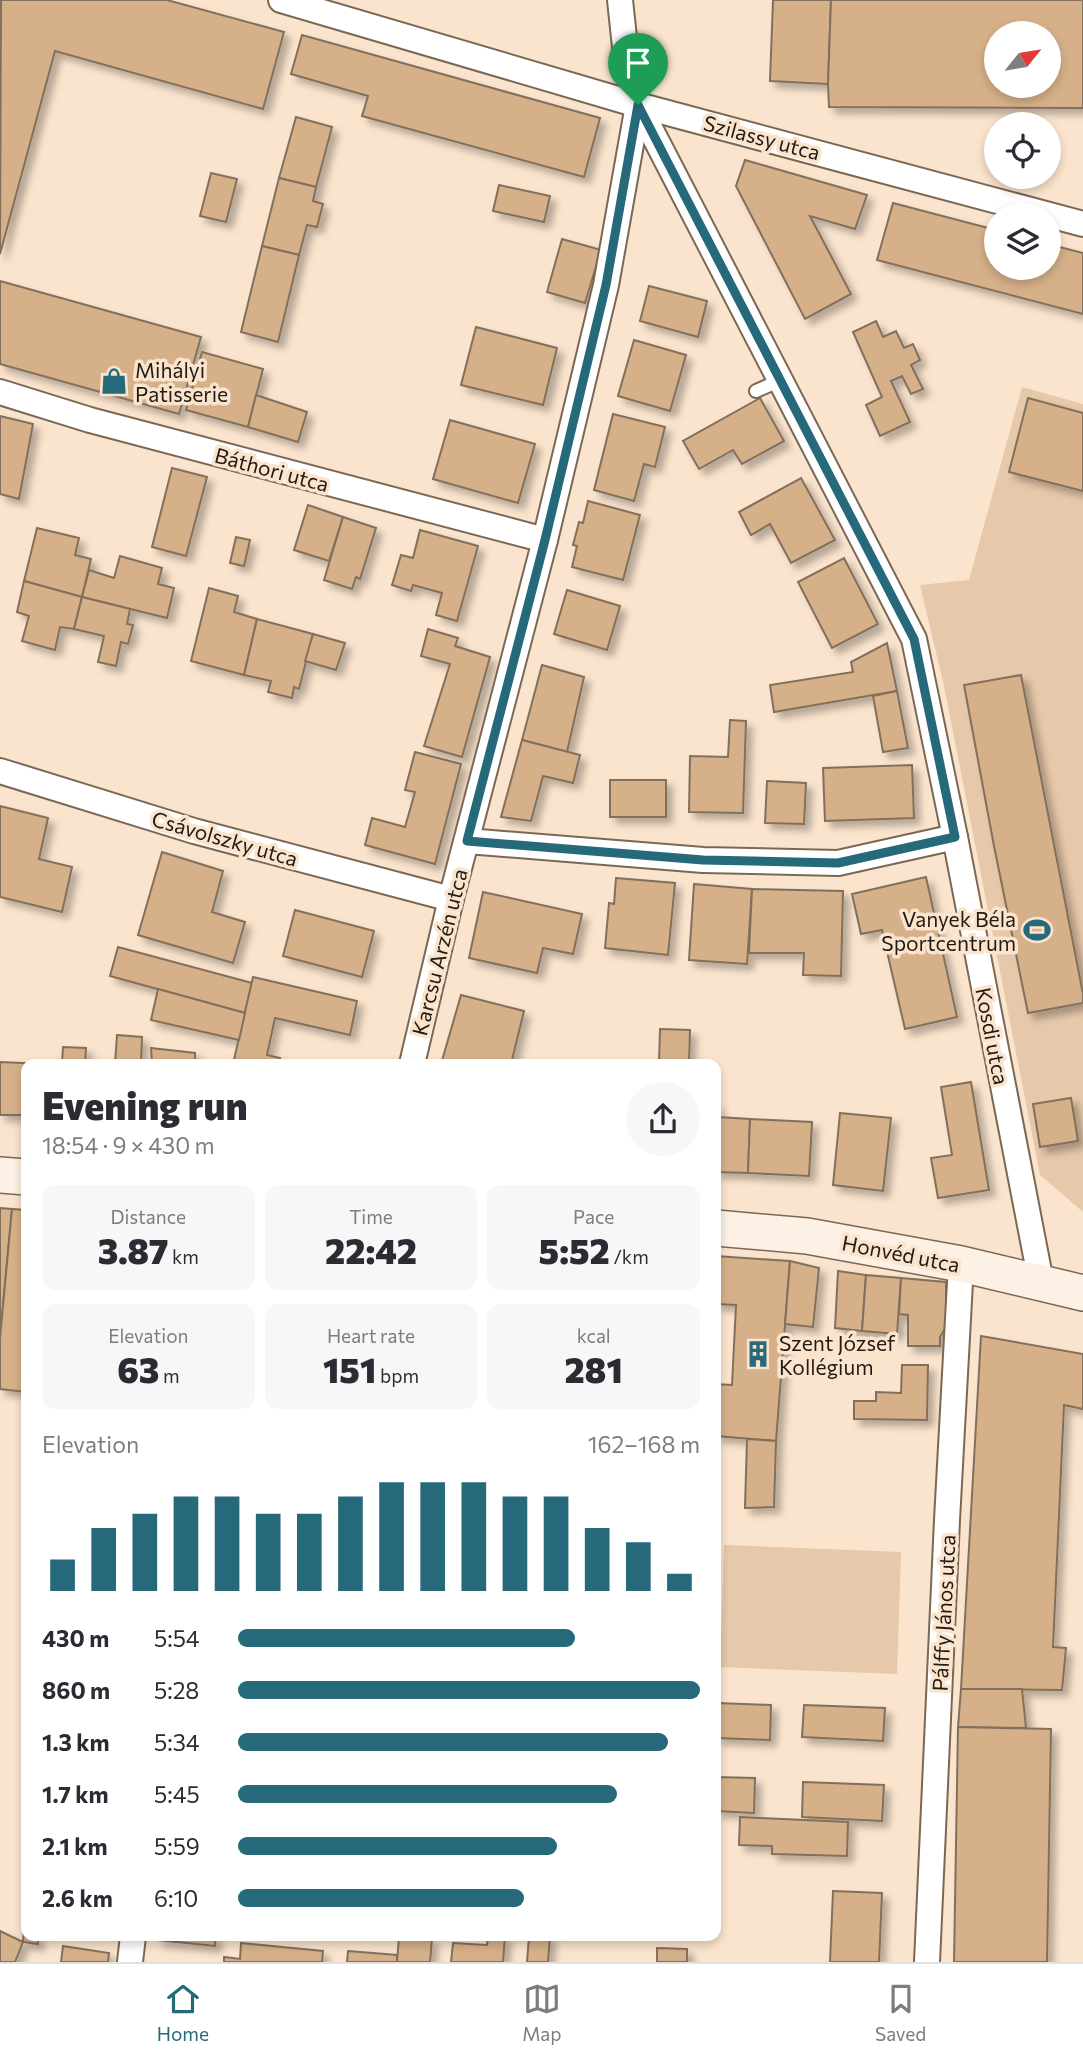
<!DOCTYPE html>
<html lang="en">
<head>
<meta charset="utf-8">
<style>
  :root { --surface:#fff; --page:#f7f7f7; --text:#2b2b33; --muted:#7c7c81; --line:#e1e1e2; --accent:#25697a }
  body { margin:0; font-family:Commissioner,sans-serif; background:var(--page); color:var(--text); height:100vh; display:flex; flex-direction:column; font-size:26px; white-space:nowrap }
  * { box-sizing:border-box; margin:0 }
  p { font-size:23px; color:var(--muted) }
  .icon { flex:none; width:38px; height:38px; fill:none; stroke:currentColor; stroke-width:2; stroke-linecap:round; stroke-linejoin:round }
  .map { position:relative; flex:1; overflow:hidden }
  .sheet { position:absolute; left:21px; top:1059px; width:700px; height:882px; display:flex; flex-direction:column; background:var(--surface); border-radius:14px; box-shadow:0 4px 10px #0003 }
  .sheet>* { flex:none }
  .needle { width:46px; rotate:60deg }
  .tools { position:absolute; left:984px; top:21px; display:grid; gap:14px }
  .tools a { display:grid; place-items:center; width:77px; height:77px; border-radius:50%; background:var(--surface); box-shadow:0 4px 10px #0003; font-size:35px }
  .pin { position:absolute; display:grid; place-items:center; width:60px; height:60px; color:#fff; margin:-72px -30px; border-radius:50% 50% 50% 0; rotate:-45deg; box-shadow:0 0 7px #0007 }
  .pin .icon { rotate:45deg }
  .round { display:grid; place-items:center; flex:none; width:74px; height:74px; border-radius:37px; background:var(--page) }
  .summary { display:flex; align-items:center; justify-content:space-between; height:119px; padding:0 21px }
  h1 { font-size:38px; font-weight:800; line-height:52px }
  .figures { display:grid; grid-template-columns:repeat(3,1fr); gap:10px; height:119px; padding:7px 21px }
  .figures div { display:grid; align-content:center; border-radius:14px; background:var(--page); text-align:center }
  .figures b { font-size:35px; font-weight:800 }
  .figures small { font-size:19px; font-weight:400 }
  .figures p { font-size:19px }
  .chart { height:196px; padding:14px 21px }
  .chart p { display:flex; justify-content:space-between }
  .chart svg { width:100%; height:126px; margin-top:7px; stroke:var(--accent); stroke-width:6 }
  ul { padding:0 21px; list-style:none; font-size:23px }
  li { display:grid; grid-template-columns:112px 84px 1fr; align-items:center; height:52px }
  li i { height:18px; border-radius:9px; background:var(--accent) }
  .menu { display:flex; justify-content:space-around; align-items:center; height:98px; border-top:2px solid var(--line); background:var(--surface); font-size:19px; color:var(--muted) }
  .menu a { display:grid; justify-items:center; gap:4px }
  .menu .selected { color:var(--accent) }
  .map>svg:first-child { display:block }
  .green { fill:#e6c8aa }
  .building { fill:#d6b088; stroke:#83705c; stroke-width:2; fill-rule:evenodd; filter:url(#shadow) }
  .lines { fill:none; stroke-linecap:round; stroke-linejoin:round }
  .lane-casing { stroke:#7b6854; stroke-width:16 }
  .street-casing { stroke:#7b6854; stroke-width:28 }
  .secondary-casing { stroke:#7b6854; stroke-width:38 }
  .lane { stroke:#fff; stroke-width:12 }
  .street { stroke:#fff; stroke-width:24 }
  .secondary { stroke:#fcf1e4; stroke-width:35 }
  .route-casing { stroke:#fff; stroke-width:14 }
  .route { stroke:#25697a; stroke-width:9 }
  .labels { text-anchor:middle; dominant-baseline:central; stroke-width:7; stroke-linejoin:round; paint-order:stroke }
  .street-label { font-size:21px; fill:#231b13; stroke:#fae4cd }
  .poi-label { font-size:21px; fill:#231b13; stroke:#fae4cd; text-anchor:start }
</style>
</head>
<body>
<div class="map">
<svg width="1083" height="1962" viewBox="0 0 1083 1962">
  <defs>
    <filter id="shadow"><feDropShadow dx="6" dy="6" stdDeviation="3.5" flood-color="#0004"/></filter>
  </defs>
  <rect width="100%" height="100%" fill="#fae4cd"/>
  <g class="green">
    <path d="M 1022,387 L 1083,404 L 1083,1212 L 1040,1175 L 944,686 L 920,585 L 969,580 Z"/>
    <path d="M 724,1545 L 901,1552 L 897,1674 L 720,1667 Z"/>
  </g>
  <g class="building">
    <path d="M 1,0 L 167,0 L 284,32 L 263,109 L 55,51 L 0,254 Z"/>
    <path d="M 773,0 L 831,0 L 828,84 L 770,81 Z"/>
    <path d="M 831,0 L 1083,0 L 1083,108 L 829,107 L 828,84 ZM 996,33 L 1048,33 L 1048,86 L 996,86 Z"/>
    <path d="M 302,35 L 600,118 L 584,177 L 362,116 L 368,96 L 291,74 Z"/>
    <path d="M 296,117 L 332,127 L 316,187 L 279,178 Z"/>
    <path d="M 745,160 L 867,195 L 855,229 L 810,216 L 851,294 L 805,319 L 736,186 Z"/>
    <path d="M 211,173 L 237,179 L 226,222 L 200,216 Z"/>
    <path d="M 279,178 L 316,187 L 313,201 L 323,204 L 317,227 L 307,225 L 299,255 L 262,246 Z"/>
    <path d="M 499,185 L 550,196 L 544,222 L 493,211 Z"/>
    <path d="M 893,203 L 996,230 L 996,268 L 1048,268 L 1048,244 L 1083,253 L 1083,314 L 877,260 Z"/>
    <path d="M 562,239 L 601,250 L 585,303 L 547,292 Z"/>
    <path d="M 262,246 L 299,255 L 278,342 L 241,332 Z"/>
    <path d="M 0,281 L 201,337 L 179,414 L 0,364 Z"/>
    <path d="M 649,286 L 707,301 L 698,337 L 640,321 Z"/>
    <path d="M 876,321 L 883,337 L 896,331 L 904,348 L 913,344 L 920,360 L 911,365 L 923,389 L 911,394 L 902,376 L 891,381 L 910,422 L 880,436 L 866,405 L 882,397 L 853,332 Z"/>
    <path d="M 476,327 L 557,348 L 543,405 L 461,385 Z"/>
    <path d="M 634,340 L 686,355 L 670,411 L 618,396 Z"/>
    <path d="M 202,352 L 263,369 L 248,427 L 186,410 Z"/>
    <path d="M 256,395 L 307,412 L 298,442 L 248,427 Z"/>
    <path d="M 760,398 L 784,441 L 742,464 L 733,450 L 699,469 L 683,441 Z"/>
    <path d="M 1028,398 L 1083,413 L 1083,491 L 1009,472 Z"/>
    <path d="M 613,414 L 665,427 L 655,467 L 644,464 L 634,501 L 594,490 Z"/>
    <path d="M 0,416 L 33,424 L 19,499 L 0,494 Z"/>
    <path d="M 450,420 L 535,444 L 518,503 L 433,479 Z"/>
    <path d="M 172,468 L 207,477 L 186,556 L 152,547 Z"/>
    <path d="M 801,478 L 835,540 L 791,563 L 770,524 L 751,535 L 739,512 Z"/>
    <path d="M 588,501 L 640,515 L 623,580 L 572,567 L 577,546 L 573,545 L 579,522 L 583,523 Z"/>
    <path d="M 308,505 L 343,517 L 329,561 L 294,550 Z"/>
    <path d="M 343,517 L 376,528 L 360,579 L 356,577 L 352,589 L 324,580 Z"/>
    <path d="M 37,528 L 79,538 L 75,555 L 91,559 L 82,597 L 24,581 Z"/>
    <path d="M 420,530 L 478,546 L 457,621 L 436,615 L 442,593 L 413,585 L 411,591 L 392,585 L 401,555 L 413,558 Z"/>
    <path d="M 236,537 L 250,540 L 244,566 L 230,563 Z"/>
    <path d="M 120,556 L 162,568 L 158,584 L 174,588 L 167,618 L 82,597 L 89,570 L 114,578 Z"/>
    <path d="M 844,558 L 878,624 L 832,648 L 798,582 Z"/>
    <path d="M 24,581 L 82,597 L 74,629 L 60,627 L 55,650 L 22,641 L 29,616 L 17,612 Z"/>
    <path d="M 209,588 L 238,596 L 234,612 L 257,619 L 244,675 L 191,661 Z"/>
    <path d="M 567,590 L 620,606 L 607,650 L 554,634 Z"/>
    <path d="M 82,597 L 130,609 L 127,624 L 133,625 L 128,644 L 121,642 L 116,666 L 98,662 L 104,636 L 74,629 Z"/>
    <path d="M 257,619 L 313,634 L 299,689 L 294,687 L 292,698 L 268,692 L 271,681 L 244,675 Z"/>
    <path d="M 428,629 L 458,638 L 455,646 L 490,657 L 462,757 L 424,746 L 450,664 L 421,656 Z"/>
    <path d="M 313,634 L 345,643 L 336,670 L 305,661 Z"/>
    <path d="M 887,643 L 897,691 L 774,712 L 770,685 L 853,672 L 851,662 Z"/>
    <path d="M 542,665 L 584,677 L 567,752 L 522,740 Z"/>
    <path d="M 1021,675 L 1083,994 L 1083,1003 L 1028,1013 L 994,846 L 964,685 Z"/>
    <path d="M 897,691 L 908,748 L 883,752 L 873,696 Z"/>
    <path d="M 730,720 L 746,721 L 743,813 L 689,812 L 690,756 L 728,757 Z"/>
    <path d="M 522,740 L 580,755 L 573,783 L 543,776 L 531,821 L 501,817 Z"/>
    <path d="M 415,752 L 461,764 L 435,864 L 365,845 L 372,818 L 405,827 L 415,792 L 405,790 Z"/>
    <path d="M 912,765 L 914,818 L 825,821 L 823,768 Z"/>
    <rect x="610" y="780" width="56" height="37"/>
    <path d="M 767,781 L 806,783 L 804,824 L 765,823 Z"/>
    <path d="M 0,806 L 48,818 L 39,859 L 72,867 L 62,912 L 0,897 Z"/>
    <path d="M 162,852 L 223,871 L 212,912 L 245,922 L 233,963 L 138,935 Z"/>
    <path d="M 926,877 L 957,1017 L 905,1029 L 882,930 L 861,934 L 852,894 Z"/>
    <path d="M 616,878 L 675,883 L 668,955 L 605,948 L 609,903 L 614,904 Z"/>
    <path d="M 694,884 L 752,889 L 747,964 L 689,960 Z"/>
    <path d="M 752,889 L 843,891 L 841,976 L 803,975 L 804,953 L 749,953 Z"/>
    <path d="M 483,892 L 582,914 L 573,954 L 543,948 L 537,973 L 469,958 Z"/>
    <path d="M 295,910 L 374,931 L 362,977 L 283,956 Z"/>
    <path d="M 118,947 L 252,983 L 245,1013 L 110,976 Z"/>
    <path d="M 253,977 L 357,1001 L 350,1035 L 275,1018 L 267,1055 L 280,1058 L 278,1064 L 233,1064 Z"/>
    <path d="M 158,989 L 245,1013 L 239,1040 L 151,1020 Z"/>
    <path d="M 461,995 L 524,1011 L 511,1064 L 441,1064 Z"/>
    <path d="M 660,1029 L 690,1030 L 689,1064 L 659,1064 Z"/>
    <path d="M 117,1035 L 142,1037 L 141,1064 L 115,1064 Z"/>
    <path d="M 63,1047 L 86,1048 L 85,1063 L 98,1064 L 62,1064 Z"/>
    <path d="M 151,1048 L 195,1053 L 195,1064 L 152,1064 Z"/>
    <path d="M 0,1062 L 45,1064 L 26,1064 L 26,1115 L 0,1115 Z"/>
    <path d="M 971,1082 L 989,1190 L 938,1198 L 931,1158 L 952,1155 L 941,1087 Z"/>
    <path d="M 1071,1098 L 1078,1141 L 1040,1147 L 1033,1104 Z"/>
    <path d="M 716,1105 L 718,1105 L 718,1117 L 750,1119 L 748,1173 L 716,1172 Z"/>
    <path d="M 840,1113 L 891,1118 L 883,1191 L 833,1185 Z"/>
    <path d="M 750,1119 L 812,1122 L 809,1176 L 748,1173 Z"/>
    <path d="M 0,1208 L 12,1209 L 0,1338 Z"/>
    <path d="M 12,1209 L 26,1210 L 26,1392 L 0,1389 L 0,1338 Z"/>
    <path d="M 716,1256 L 790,1261 L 776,1441 L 716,1436 L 716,1384 L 732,1385 L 736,1305 L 716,1304 Z"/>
    <path d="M 790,1261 L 819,1268 L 813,1327 L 785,1324 Z"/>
    <path d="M 838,1271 L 866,1275 L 862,1331 L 835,1328 Z"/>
    <path d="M 866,1275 L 901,1278 L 897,1334 L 862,1331 Z"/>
    <path d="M 901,1278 L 946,1282 L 946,1327 L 940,1337 L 940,1346 L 908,1346 L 908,1315 L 899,1314 Z"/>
    <path d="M 981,1336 L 1083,1354 L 1083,1409 L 1064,1405 L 1053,1647 L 1066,1648 L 1062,1690 L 961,1689 Z"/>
    <path d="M 902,1365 L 928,1365 L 927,1420 L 854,1419 L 854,1401 L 876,1401 L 876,1392 L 901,1393 Z"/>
    <path d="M 747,1439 L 776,1441 L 774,1507 L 745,1508 Z"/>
    <path d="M 961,1689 L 1022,1689 L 1026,1728 L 958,1727 Z"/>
    <path d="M 716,1703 L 771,1705 L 770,1740 L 716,1738 Z"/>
    <path d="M 804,1705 L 885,1708 L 883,1741 L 802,1737 Z"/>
    <path d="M 958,1727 L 1051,1729 L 1047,1962 L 954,1962 Z"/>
    <path d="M 716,1777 L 755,1778 L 754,1813 L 716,1811 Z"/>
    <path d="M 803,1782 L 884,1785 L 882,1821 L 802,1817 Z"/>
    <path d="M 740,1817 L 848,1822 L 847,1856 L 772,1854 L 772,1846 L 739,1845 Z"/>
    <path d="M 833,1891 L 882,1893 L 879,1962 L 830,1962 Z"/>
    <path d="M 26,1899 L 26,1936 L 38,1936 L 38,1944 L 23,1942 Z"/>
    <path d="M 0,1931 L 23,1942 L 15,1962 L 0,1962 Z"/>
    <path d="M 158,1936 L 216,1936 L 215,1946 L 158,1940 Z"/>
    <path d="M 399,1936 L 432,1939 L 430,1962 L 397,1962 Z"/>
    <path d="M 488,1936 L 505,1936 L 503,1962 L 451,1962 L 453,1943 L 487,1945 Z"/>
    <path d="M 529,1936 L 550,1936 L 548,1962 L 527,1962 Z"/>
    <path d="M 241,1943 L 323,1951 L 322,1962 L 224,1962 L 224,1957 L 240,1959 Z"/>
    <path d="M 63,1946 L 109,1953 L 108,1962 L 61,1962 Z"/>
    <path d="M 657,1948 L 687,1949 L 687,1962 L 657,1962 Z"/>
    <path d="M 348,1951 L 397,1955 L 397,1962 L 347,1962 Z"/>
  </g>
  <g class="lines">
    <defs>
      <path id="lane" d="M 756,391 L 781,380"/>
      <g id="street">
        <path d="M 281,0 L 638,105 L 1083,224"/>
        <path d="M 620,0 L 625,47 L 638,105 L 914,639 L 955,837 L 1041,1282"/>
        <path d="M 0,392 L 90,420 L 545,540"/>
        <path d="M 0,771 L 194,831 L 451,899"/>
        <path d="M 467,841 L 703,860 L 838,863 L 955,837"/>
        <path d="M 412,1064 L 451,899 L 545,540 L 606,285 L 638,105"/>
        <path d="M 130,1962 L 133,1936"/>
        <path d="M 927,1962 L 947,1520 L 961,1264"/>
      </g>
      <g id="secondary">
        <path d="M 0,1175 L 26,1177"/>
        <path d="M 716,1228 L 807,1236 L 961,1264 L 1083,1293"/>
      </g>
    </defs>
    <use href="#lane" class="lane-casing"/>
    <use href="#street" class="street-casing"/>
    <use href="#secondary" class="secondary-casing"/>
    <use href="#lane" class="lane"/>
    <use href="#street" class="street"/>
    <use href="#secondary" class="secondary"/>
  </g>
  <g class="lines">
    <defs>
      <path id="route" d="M 638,105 L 914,639 L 955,837 L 838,863 L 703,860 L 467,841 L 545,540 L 606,285 Z"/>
    </defs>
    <use href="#route" class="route-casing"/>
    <use href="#route" class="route"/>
  </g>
  <defs>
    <symbol id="shop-bare" viewBox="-9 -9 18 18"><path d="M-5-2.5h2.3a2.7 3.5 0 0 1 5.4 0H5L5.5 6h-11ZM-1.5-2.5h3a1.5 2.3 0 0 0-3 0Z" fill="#25697a" stroke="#fae4cd" stroke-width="2.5" paint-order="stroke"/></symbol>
    <symbol id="stadium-bare" viewBox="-9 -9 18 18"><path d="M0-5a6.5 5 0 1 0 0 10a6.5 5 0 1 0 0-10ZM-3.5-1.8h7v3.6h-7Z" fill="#25697a" stroke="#fae4cd" stroke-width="2.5" paint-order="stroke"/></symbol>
    <symbol id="building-bare" viewBox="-9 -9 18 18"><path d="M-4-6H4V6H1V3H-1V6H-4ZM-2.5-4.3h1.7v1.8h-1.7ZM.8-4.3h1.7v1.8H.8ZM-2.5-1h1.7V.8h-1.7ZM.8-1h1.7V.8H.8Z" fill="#25697a" stroke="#fae4cd" stroke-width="2.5" paint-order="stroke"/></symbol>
  </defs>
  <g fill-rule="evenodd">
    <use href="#shop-bare" x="95" y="362" width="38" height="38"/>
    <use href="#stadium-bare" x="1018" y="911" width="38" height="38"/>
    <use href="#building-bare" x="739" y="1335" width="38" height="38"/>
  </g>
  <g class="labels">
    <g class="street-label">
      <text transform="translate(762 137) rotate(15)">Szilassy utca</text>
      <text transform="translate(272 469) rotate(15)">Báthori utca</text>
      <text transform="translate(225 838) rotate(16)">Csávolszky utca</text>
      <text transform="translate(439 952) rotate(-76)">Karcsu Arzén utca</text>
      <text transform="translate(993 1036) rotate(79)">Kosdi utca</text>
      <text transform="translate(901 1253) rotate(11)">Honvéd utca</text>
      <text transform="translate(943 1613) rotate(-87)">Pálffy János utca</text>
    </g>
    <g class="poi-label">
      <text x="135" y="369">Mihályi<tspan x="135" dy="24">Patisserie</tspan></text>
      <text x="1016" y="918" text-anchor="end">Vanyek Béla<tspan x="1016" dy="24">Sportcentrum</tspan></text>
      <text x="779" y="1342">Szent József<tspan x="779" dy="24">Kollégium</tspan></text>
    </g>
  </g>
</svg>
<div class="tools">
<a><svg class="needle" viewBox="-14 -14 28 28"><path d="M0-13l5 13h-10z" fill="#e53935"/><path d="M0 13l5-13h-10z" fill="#7c7c81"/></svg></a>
<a><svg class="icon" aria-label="locate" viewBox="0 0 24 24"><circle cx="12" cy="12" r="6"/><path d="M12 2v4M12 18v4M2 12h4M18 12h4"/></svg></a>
<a><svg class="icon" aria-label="layers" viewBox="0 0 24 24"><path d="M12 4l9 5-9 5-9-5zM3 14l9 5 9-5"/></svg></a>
</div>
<div class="pin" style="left:638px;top:105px;background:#1e9e55"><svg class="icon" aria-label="arrive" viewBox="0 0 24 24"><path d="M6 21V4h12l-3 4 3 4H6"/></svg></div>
<section class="sheet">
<div class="summary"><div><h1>Evening run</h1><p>18:54 · 9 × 430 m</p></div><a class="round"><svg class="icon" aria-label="share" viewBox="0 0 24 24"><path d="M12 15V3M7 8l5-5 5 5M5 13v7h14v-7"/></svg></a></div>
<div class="figures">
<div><p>Distance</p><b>3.87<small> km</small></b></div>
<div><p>Time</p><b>22:42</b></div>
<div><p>Pace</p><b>5:52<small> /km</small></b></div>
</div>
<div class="figures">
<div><p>Elevation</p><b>63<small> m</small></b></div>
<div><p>Heart rate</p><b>151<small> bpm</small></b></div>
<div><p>kcal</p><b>281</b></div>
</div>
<div class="chart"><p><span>Elevation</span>162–168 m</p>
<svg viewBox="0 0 160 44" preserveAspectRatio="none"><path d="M5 44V33M15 44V22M25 44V17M35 44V11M45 44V11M55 44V17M65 44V17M75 44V11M85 44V6M95 44V6M105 44V6M115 44V11M125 44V11M135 44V22M145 44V27M155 44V38"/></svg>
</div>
<ul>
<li><b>430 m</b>5:54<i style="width:73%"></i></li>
<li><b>860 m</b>5:28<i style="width:100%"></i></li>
<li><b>1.3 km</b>5:34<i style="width:93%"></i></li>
<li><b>1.7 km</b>5:45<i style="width:82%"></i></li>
<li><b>2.1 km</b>5:59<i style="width:69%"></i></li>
<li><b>2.6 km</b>6:10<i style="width:62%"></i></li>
</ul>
</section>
</div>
<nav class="menu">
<a class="selected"><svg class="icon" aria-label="home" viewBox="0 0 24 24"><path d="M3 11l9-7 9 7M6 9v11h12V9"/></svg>Home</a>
<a><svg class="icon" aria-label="map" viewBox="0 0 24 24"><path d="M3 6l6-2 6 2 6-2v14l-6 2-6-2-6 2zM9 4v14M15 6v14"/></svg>Map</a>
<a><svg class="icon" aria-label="saved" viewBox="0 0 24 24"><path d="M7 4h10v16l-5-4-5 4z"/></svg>Saved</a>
</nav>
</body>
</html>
